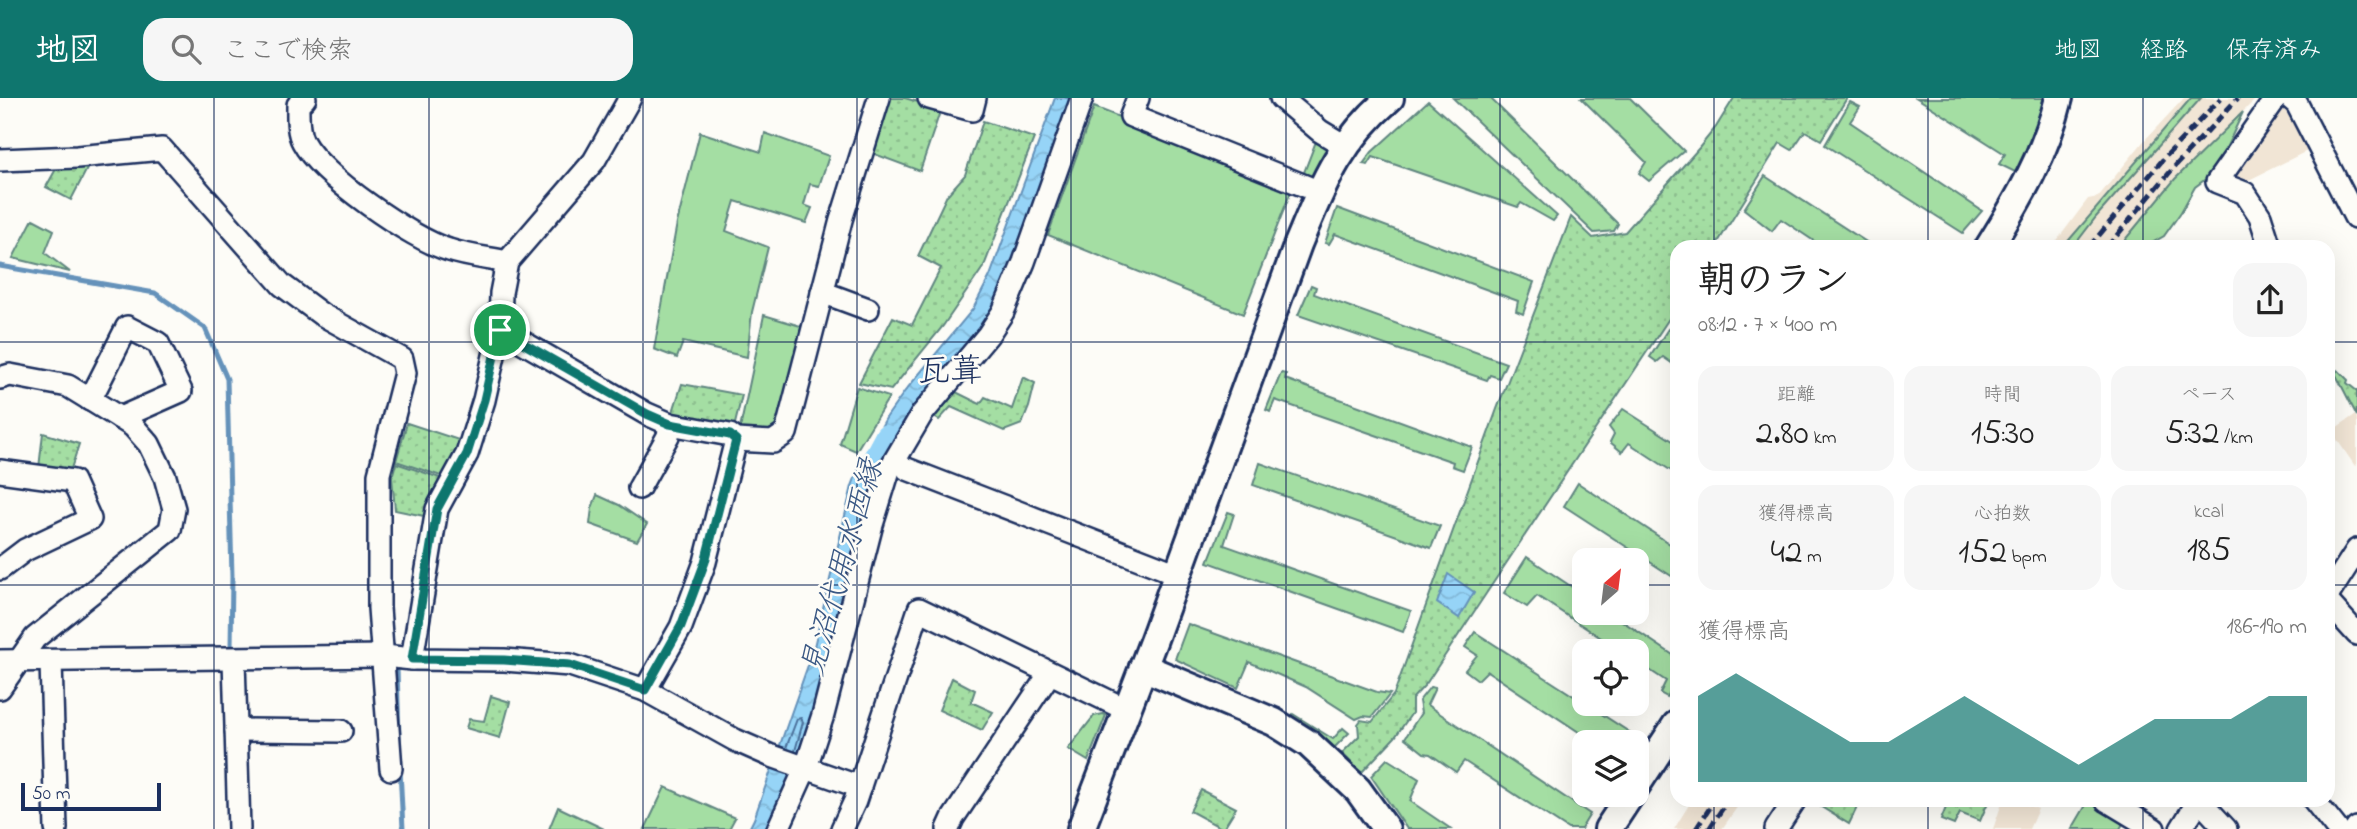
<!DOCTYPE html>
<html lang="ja">
<head>
<meta charset="utf-8">
<style>
  :root { --surface:#fff; --page:#f6f6f6; --text:#222; --muted:#767676; --accent:#0f766e }
  body { margin:0; font-family:"Indie Flower","Klee One",sans-serif; background:var(--page); color:var(--text); height:100vh; display:flex; flex-direction:column; font-size:26px; white-space:nowrap }
  * { box-sizing:border-box; margin:0 }
  p { font-size:23px; color:var(--muted) }
  .icon { flex:none; width:38px; height:38px; fill:none; stroke:currentColor; stroke-width:2; stroke-linecap:round; stroke-linejoin:round }
  .map { position:relative; flex:1; overflow:hidden }
  .details { position:absolute; left:1670px; top:142px; width:665px; height:567px; display:flex; flex-direction:column; background:var(--surface); border-radius:21px; box-shadow:0 7px 28px #0002 }
  .details>* { flex:none }
  .needle { width:46px; rotate:28deg }
  .fabs { position:absolute; left:1572px; top:450px; display:grid; gap:14px }
  .fabs a { display:grid; place-items:center; width:77px; height:77px; border-radius:14px; background:var(--surface); box-shadow:0 7px 28px #0002; font-size:35px }
  .scale { position:absolute; left:21px; bottom:18px; width:140px; box-sizing:border-box; padding-left:7px; border:4px solid #1b2f5e; border-top:0; font-size:19px; line-height:24px; white-space:nowrap; color:#1b2f5e; -webkit-text-stroke:5px #fdfcf7; paint-order:stroke }
  .pin { position:absolute; display:grid; place-items:center; width:60px; height:60px; color:#fff; margin:-30px; border:4px solid #fff; border-radius:50%; box-shadow:0 2px 7px #0007 }
  .round { display:grid; place-items:center; flex:none; width:74px; height:74px; border-radius:21px; background:var(--page) }
  .head { display:flex; align-items:center; justify-content:space-between; height:119px; padding:0 28px }
  h1 { font-size:38px; font-weight:600; line-height:52px }
  .stats { display:grid; grid-template-columns:repeat(3,1fr); gap:10px; height:119px; padding:7px 28px }
  .stats div { display:grid; align-content:center; border-radius:18px; background:var(--page); text-align:center }
  .stats b { font-size:35px; font-weight:600 }
  .stats small { font-size:19px; font-weight:400 }
  .stats p { font-size:19px }
  .chart { height:196px; padding:14px 28px }
  .chart p { display:flex; justify-content:space-between }
  .chart svg { width:100%; height:126px; margin-top:7px; fill:var(--accent); opacity:.7 }
  header { display:flex; align-items:center; gap:42px; box-sizing:border-box; height:98px; padding:0 35px; background:var(--accent); color:#fff }
  header strong { font-size:33px }
  nav { display:flex; gap:38px; margin-inline-start:auto; font-size:24px }
  .search { width:490px; height:63px; background:var(--page); display:flex; align-items:center; gap:18px; box-sizing:border-box; padding:0 24px; border-radius:21px; color:var(--muted); font-size:26px }
  .map>svg:first-child { display:block }
  .built { fill:#f1e5d5 }
  .grass { fill:#a4dea3; stroke:#608680; stroke-width:2 }
  .park { fill:url(#park-dots); stroke:#608680; stroke-width:2 }
  .water { fill:url(#water-waves); stroke:#6592ba; stroke-width:2 }
  .lines { fill:none; stroke-linecap:round; stroke-linejoin:round }
  .shore { stroke:#4c719b; stroke-width:2 }
  .stream { stroke:#6592ba; stroke-width:5 }
  .canal { stroke:#96d4f7; stroke-width:19 }
  .minor-casing { stroke:#1b2f5e; stroke-width:26 }
  .tertiary-casing { stroke:#1b2f5e; stroke-width:32 }
  .minor { stroke:#fdfcf7; stroke-width:21 }
  .tertiary { stroke:#fdfcf7; stroke-width:26 }
  .rail { stroke:#1b2f5e; stroke-width:5; stroke-dasharray:10 5; stroke-linecap:butt }
  .route-casing { stroke:#fff; stroke-width:14 }
  .route { stroke:#0f766e; stroke-width:9 }
  .grid { fill:none; stroke:#1b2f5e; stroke-width:2; stroke-opacity:0.55 }
  .labels { text-anchor:middle; dominant-baseline:central; stroke-width:5; stroke-linejoin:round; paint-order:stroke }
  .water-label { font-size:32px; font-style:italic; fill:#3a5884; stroke:#fdfcf7 }
  .quarter-label { font-size:33px; fill:#1b2f5e; stroke:#fdfcf7 }
</style>
</head>
<body>
<header>
<strong>地図</strong>
<div class="search"><svg class="icon" aria-label="search" viewBox="0 0 24 24"><circle cx="10" cy="10" r="6"/><path d="M15 15l6 6"/></svg>ここで検索</div>
<nav><a>地図</a><a>経路</a><a>保存済み</a></nav>
</header>
<div class="map">
<svg width="2357" height="731" viewBox="0 0 2357 731">
  <defs>
    <pattern id="park-dots" width="8" height="8" patternUnits="userSpaceOnUse" patternTransform="scale(1.75)"><rect width="8" height="8" fill="#a4dea3"/><path d="M2 2h.1M6 6h.1" fill="none" stroke="#8dbf8f" stroke-width="1.8" stroke-linecap="round"/></pattern>
    <pattern id="water-waves" width="16" height="10" patternUnits="userSpaceOnUse" patternTransform="scale(1.75)"><rect width="16" height="10" fill="#96d4f7"/><path d="M0 5q4-4 8 0t8 0" fill="none" stroke="#81b6d6"/></pattern>
  </defs>
  <rect width="100%" height="100%" fill="#fdfcf7"/>
  <filter id="ink" filterUnits="userSpaceOnUse"><feTurbulence type="fractalNoise" baseFrequency=".0143" numOctaves="2"/><feDisplacementMap in="SourceGraphic" scale="14" xChannelSelector="R" yChannelSelector="G"/><feConvolveMatrix kernelMatrix="1 2 1 2 8 2 1 2 1" color-interpolation-filters="sRGB"/></filter>
  <g filter="url(#ink)">
    <g class="built">
      <path d="M 2184,0 L 2257,0 L 2175,81 L 2119,149 L 2052,149 L 2088,101 L 2098,99 L 2143,44 Z"/>
      <path d="M 2282,2 L 2288,4 L 2309,52 L 2241,86 L 2232,73 Z"/>
      <path d="M 2355,317 L 2357,320 L 2357,366 L 2355,368 L 2331,333 Z"/>
      <path d="M 1692,702 L 1742,702 L 1722,731 L 1674,731 Z"/>
      <path d="M 2003,702 L 2014,702 L 2038,711 L 2029,731 L 1993,731 Z"/>
    </g>
    <g class="grass">
      <path d="M 1453,0 L 1490,0 L 1618,126 L 1614,133 L 1594,135 Z"/>
      <path d="M 1581,0 L 1630,0 L 1684,53 L 1649,83 L 1639,75 L 1646,64 Z"/>
      <path d="M 1917,0 L 2050,0 L 2040,31 L 2017,75 L 1999,66 L 2005,56 Z"/>
      <path d="M 2191,0 L 2201,0 L 2096,119 L 2073,149 L 2063,149 Z"/>
      <path d="M 1428,3 L 1557,118 L 1553,123 L 1521,105 L 1518,109 L 1373,59 L 1368,67 L 1363,66 L 1372,54 Z"/>
      <path d="M 1850,4 L 1860,9 L 1850,24 L 1982,113 L 1963,135 L 1825,47 Z"/>
      <path d="M 1094,9 L 1293,88 L 1243,216 L 1048,137 Z"/>
      <path d="M 2243,14 L 2215,74 L 2195,89 L 2181,114 L 2164,138 L 2145,149 L 2119,149 L 2175,81 Z"/>
      <path d="M 700,34 L 761,54 L 765,35 L 829,58 L 819,88 L 810,86 L 804,107 L 812,110 L 806,125 L 735,103 L 726,133 L 768,149 L 752,214 L 747,259 L 683,244 L 677,260 L 654,251 L 677,125 Z"/>
      <path d="M 1319,43 L 1329,51 L 1316,76 L 1308,80 L 1303,77 L 1315,46 Z"/>
      <path d="M 1765,78 L 1874,149 L 1823,149 L 1781,121 L 1772,133 L 1744,111 Z"/>
      <path d="M 1337,110 L 1534,184 L 1523,216 L 1516,213 L 1518,203 L 1335,136 L 1329,146 L 1325,145 Z"/>
      <path d="M 33,121 L 54,132 L 45,155 L 70,174 L 13,160 Z"/>
      <path d="M 1311,187 L 1316,189 L 1314,196 L 1506,265 L 1499,280 L 1490,277 L 1487,282 L 1298,217 Z"/>
      <path d="M 764,217 L 807,230 L 775,336 L 740,331 Z"/>
      <path d="M 1668,231 L 1676,237 L 1676,268 L 1663,259 L 1657,264 L 1650,259 Z"/>
      <path d="M 1281,275 L 1286,276 L 1285,281 L 1472,349 L 1463,372 L 1452,368 L 1453,364 L 1275,302 L 1270,314 L 1266,312 Z"/>
      <path d="M 857,289 L 889,299 L 856,353 L 840,346 Z"/>
      <path d="M 1623,311 L 1676,345 L 1676,376 L 1629,345 L 1622,354 L 1610,344 L 1614,336 L 1609,329 Z"/>
      <path d="M 1260,365 L 1440,428 L 1431,450 L 1253,387 Z"/>
      <path d="M 1578,385 L 1676,450 L 1676,481 L 1564,408 Z"/>
      <path d="M 597,397 L 619,407 L 647,426 L 637,443 L 590,426 L 592,410 Z"/>
      <path d="M 1228,414 L 1234,416 L 1224,447 L 1411,513 L 1403,534 L 1208,464 Z"/>
      <path d="M 1527,459 L 1584,497 L 1584,514 L 1610,515 L 1676,559 L 1676,584 L 1667,599 L 1660,595 L 1666,583 L 1636,563 L 1636,553 L 1621,553 L 1537,498 L 1527,509 L 1504,495 Z"/>
      <path d="M 1188,526 L 1377,594 L 1390,596 L 1372,619 L 1363,618 L 1356,621 L 1306,589 L 1249,564 L 1238,590 L 1175,561 Z"/>
      <path d="M 1475,534 L 1640,641 L 1636,646 L 1636,644 L 1594,644 L 1487,573 L 1478,582 L 1465,572 L 1477,557 L 1465,549 Z"/>
      <path d="M 1430,589 L 1435,590 L 1427,607 L 1590,716 L 1581,731 L 1568,731 L 1464,663 L 1456,674 L 1430,656 L 1424,655 L 1405,640 L 1421,615 L 1419,603 Z"/>
      <path d="M 1103,616 L 1106,617 L 1088,663 L 1068,651 L 1094,618 Z"/>
      <path d="M 1293,616 L 1333,641 L 1343,630 L 1349,635 L 1334,650 L 1290,619 Z"/>
      <path d="M 1387,661 L 1419,681 L 1410,703 L 1451,731 L 1407,731 L 1371,678 Z"/>
      <path d="M 665,689 L 735,720 L 729,731 L 645,731 Z"/>
      <path d="M 2089,702 L 2125,722 L 2120,731 L 2072,731 Z"/>
      <path d="M 558,709 L 604,731 L 549,731 Z"/>
    </g>
    <g class="park">
      <path d="M 888,0 L 905,0 L 941,11 L 920,73 L 869,54 Z"/>
      <path d="M 1734,0 L 1847,0 L 1821,42 L 1805,33 L 1792,52 L 1780,45 L 1715,149 L 1676,149 L 1676,210 L 1426,586 L 1412,601 L 1412,615 L 1395,639 L 1361,675 L 1342,655 L 1359,638 L 1358,626 L 1361,622 L 1372,624 L 1394,596 L 1497,311 L 1571,119 L 1593,140 L 1625,134 L 1699,50 L 1716,29 Z"/>
      <path d="M 983,23 L 1034,40 L 984,168 L 943,228 L 891,292 L 859,285 L 893,219 L 912,227 L 941,170 L 918,158 L 947,97 L 965,77 Z"/>
      <path d="M 90,65 L 71,102 L 46,89 L 56,71 Z"/>
      <path d="M 2338,272 L 2348,282 L 2347,285 L 2357,293 L 2357,318 L 2335,275 Z"/>
      <path d="M 1023,279 L 1035,285 L 1029,309 L 1022,326 L 1004,333 L 951,309 L 939,322 L 934,319 L 956,294 L 980,306 L 985,299 L 1012,311 Z"/>
      <path d="M 682,286 L 742,297 L 733,334 L 672,317 Z"/>
      <path d="M 407,325 L 465,344 L 447,380 L 396,363 Z"/>
      <path d="M 43,335 L 79,346 L 69,377 L 39,370 Z"/>
      <path d="M 396,365 L 446,382 L 429,419 L 395,412 L 392,379 Z"/>
      <path d="M 952,580 L 975,592 L 971,604 L 993,614 L 982,632 L 939,612 Z"/>
      <path d="M 491,598 L 510,604 L 500,640 L 466,630 L 469,621 L 484,623 Z"/>
      <path d="M 1201,692 L 1236,710 L 1223,731 L 1190,713 Z"/>
      <path d="M 1810,702 L 1876,702 L 1872,709 L 1860,703 L 1849,726 Z"/>
      <path d="M 1949,702 L 1989,702 L 1980,723 L 1960,715 L 1954,727 L 1941,722 Z"/>
    </g>
    <g class="water">
      <path d="M 1055,0 L 1075,0 L 999,206 L 975,241 L 910,316 L 895,340 L 885,364 L 866,356 L 886,320 L 905,293 L 973,211 L 990,178 Z"/>
      <path d="M 861,365 L 877,372 L 853,474 L 800,659 L 770,731 L 749,731 L 754,721 L 813,553 L 852,388 Z"/>
      <path d="M 1448,476 L 1474,494 L 1459,520 L 1437,505 Z"/>
    </g>
    <g class="lines">
      <path class="shore" d="M 786,650 L 797,621 L 801,620 L 803,624 L 795,653"/>
      <g class="stream">
        <path d="M 0,168 L 155,195 L 205,230 L 227,281 L 232,479 L 231,550"/>
        <path d="M 397,570 L 399,641"/>
        <path d="M 400,671 L 403,731"/>
      </g>
      <path class="canal" d="M 863,392 L 869,366 L 885,336"/>
      <defs>
        <g id="minor">
          <path d="M 305,0 L 298,7 C 298,19 297,33 303,44 C 321,78 412,141 449,152 C 467,158 488,160 507,164"/>
          <path d="M 929,0 L 972,12 L 975,0"/>
          <path d="M 1138,0 L 1131,18 L 1320,94"/>
          <path d="M 1281,0 L 1320,33 L 1345,48"/>
          <path d="M 2290,0 L 2297,6 L 2355,119 L 2357,119"/>
          <path d="M 0,62 L 77,59 L 162,51 L 282,187 L 321,216 L 402,261 L 405,275 L 379,376 L 379,510 L 391,671"/>
          <path d="M 2270,149 L 2260,118 L 2245,95 L 2217,84 L 2276,0"/>
          <path d="M 822,194 L 868,211"/>
          <path d="M 500,231 L 647,316 L 670,326 L 730,337 L 736,342"/>
          <path d="M 0,280 L 10,277 L 68,288 L 133,328 L 149,346 L 165,379 L 174,411 L 170,432 L 35,540 L 0,590"/>
          <path d="M 90,302 L 127,229 L 158,245 L 181,293 L 120,320"/>
          <path d="M 907,371 L 1178,476"/>
          <path d="M 0,373 L 73,383 L 90,421 L 25,452 L 0,471"/>
          <path d="M 639,390 L 668,338 L 670,326"/>
          <path d="M 2328,497 L 2357,452"/>
          <path d="M 2328,504 L 2357,536"/>
          <path d="M 234,561 L 239,731"/>
          <path d="M 412,561 L 437,411 L 467,356 L 484,302 L 500,231 L 501,195 L 507,164 L 594,63 L 630,0"/>
          <path d="M 0,563 L 384,558 L 412,561 L 504,562 L 570,567 L 645,592 L 735,642 L 769,657 L 860,689"/>
          <path d="M 51,564 L 56,731"/>
          <path d="M 645,592 L 681,529 L 705,464 L 736,342 L 773,344 L 786,335 L 841,122 L 879,0"/>
          <path d="M 236,632 L 341,633"/>
          <path d="M 2106,702 L 2154,731"/>
          <path d="M 2199,702 L 2226,731"/>
          <path d="M 2314,702 L 2337,731"/>
          <path d="M 778,731 L 806,669 L 823,617 L 871,430 L 889,372 L 922,316 L 988,237 L 1003,214 L 1024,164 L 1082,0"/>
          <path d="M 842,731 L 855,703 L 919,511 L 1127,612"/>
          <path d="M 948,731 L 953,720 L 1050,575"/>
          <path d="M 1776,731 L 1795,702"/>
          <path d="M 2181,731 L 2199,702"/>
          <path d="M 2356,731 L 2357,730"/>
        </g>
        <g id="tertiary">
          <path d="M 1989,149 C 2019,101 2046,55 2059,0"/>
          <path d="M 1143,569 L 1274,624 L 1309,646 L 1358,692 L 1386,731"/>
          <path d="M 1636,688 L 1676,627"/>
          <path d="M 1081,731 L 1154,541 L 1298,146 C 1324,84 1338,45 1390,0"/>
          <path d="M 1608,731 L 1631,696"/>
        </g>
      </defs>
      <use href="#minor" class="minor-casing"/>
      <use href="#tertiary" class="tertiary-casing"/>
      <use href="#minor" class="minor"/>
      <use href="#tertiary" class="tertiary"/>
      <g class="rail">
        <path d="M 2089,149 L 2166,58 L 2221,0"/>
        <path d="M 2107,149 L 2176,67 L 2238,0"/>
        <path d="M 1696,731 L 1715,702"/>
        <path d="M 1709,731 L 1728,702"/>
      </g>
    </g>
  </g>
  <g class="lines" filter="url(#ink)">
    <defs>
      <path id="route" d="M 500,232 L 647,316 L 670,326 L 730,337 L 736,342 L 705,464 L 681,528 L 645,592 L 570,567 L 504,562 L 412,561 L 437,411 L 467,356 L 484,302 Z"/>
    </defs>
    <use href="#route" class="route-casing"/>
    <use href="#route" class="route"/>
  </g>
  <path class="grid" d="M 214,0 L 214,731M 429,0 L 429,731M 643,0 L 643,731M 857,0 L 857,731M 1071,0 L 1071,731M 1286,0 L 1286,731M 1500,0 L 1500,731M 1714,0 L 1714,149M 1928,0 L 1928,149M 2143,0 L 2143,149M 0,244 L 1676,244M 2328,244 L 2357,244M 0,487 L 1584,487M 1636,487 L 1676,487M 2328,487 L 2357,487M 1714,702 L 1714,731M 1928,702 L 1928,731M 2143,702 L 2143,731"/>
  <g class="labels">
    <g class="water-label">
      <text transform="translate(844 470) rotate(-74)">見沼代用水西縁</text>
    </g>
    <g class="quarter-label">
      <text x="950" y="275">瓦葺</text>
    </g>
  </g>
</svg>
<div class="fabs">
<a><svg class="needle" viewBox="-14 -14 28 28"><path d="M0-13l5 13h-10z" fill="#e53935"/><path d="M0 13l5-13h-10z" fill="#767676"/></svg></a>
<a><svg class="icon" aria-label="locate" viewBox="0 0 24 24"><circle cx="12" cy="12" r="6"/><path d="M12 2v4M12 18v4M2 12h4M18 12h4"/></svg></a>
<a><svg class="icon" aria-label="layers" viewBox="0 0 24 24"><path d="M12 4l9 5-9 5-9-5zM3 14l9 5 9-5"/></svg></a>
</div>
<div class="scale">50 m</div>
<div class="pin" style="left:500px;top:232px;background:#1e9e55"><svg class="icon" aria-label="arrive" viewBox="0 0 24 24"><path d="M6 21V4h12l-3 4 3 4H6"/></svg></div>
<section class="details">
<div class="head"><div><h1>朝のラン</h1><p>08:12 · 7 × 400 m</p></div><a class="round"><svg class="icon" aria-label="share" viewBox="0 0 24 24"><path d="M12 15V3M7 8l5-5 5 5M5 13v7h14v-7"/></svg></a></div>
<div class="stats">
<div><p>距離</p><b>2.80<small> km</small></b></div>
<div><p>時間</p><b>15:30</b></div>
<div><p>ペース</p><b>5:32<small> /km</small></b></div>
</div>
<div class="stats">
<div><p>獲得標高</p><b>42<small> m</small></b></div>
<div><p>心拍数</p><b>152<small> bpm</small></b></div>
<div><p>kcal</p><b>185</b></div>
</div>
<div class="chart"><p><span>獲得標高</span>186–190 m</p>
<svg viewBox="0 0 160 44" preserveAspectRatio="none"><path d="M0 44V14L10 6L20 14L30 22L40 30L50 30L60 22L70 14L80 22L90 30L100 38L110 30L120 22L130 22L140 22L150 14L160 14V44z"/></svg>
</div>
</section>
</div>
</body>
</html>
